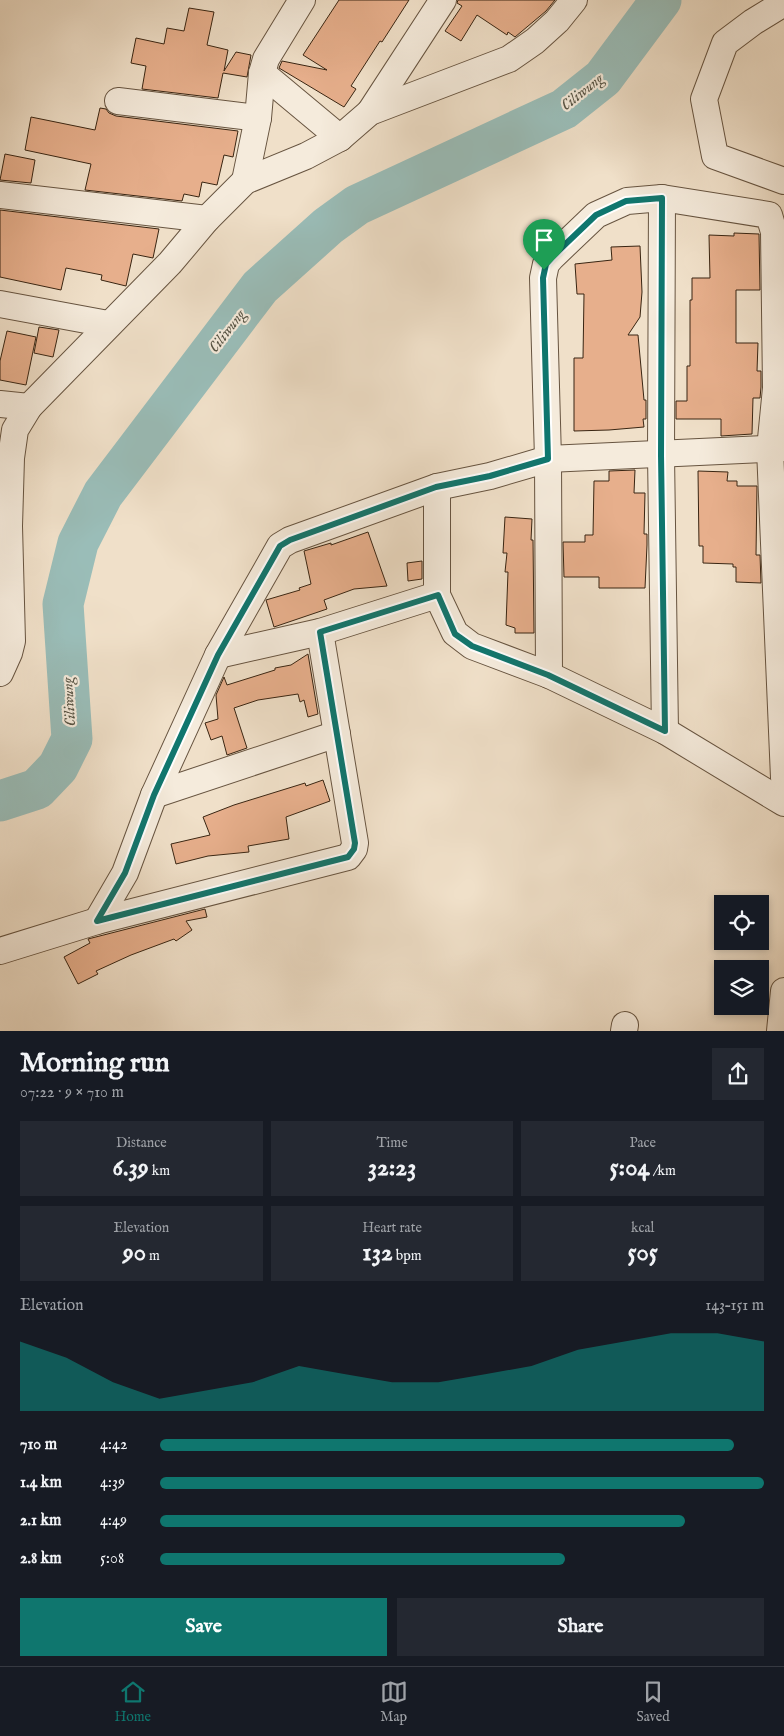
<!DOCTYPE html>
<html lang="en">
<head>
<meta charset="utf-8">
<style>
  :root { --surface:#171b24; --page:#242831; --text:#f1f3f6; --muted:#9ea1a6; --line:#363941; --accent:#0f766e }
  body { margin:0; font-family:"IM FELL English",serif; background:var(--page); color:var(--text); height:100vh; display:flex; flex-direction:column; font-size:19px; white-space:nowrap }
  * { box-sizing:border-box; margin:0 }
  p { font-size:16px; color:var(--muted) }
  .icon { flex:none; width:28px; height:28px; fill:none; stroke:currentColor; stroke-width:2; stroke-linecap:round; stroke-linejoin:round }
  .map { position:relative; height:1031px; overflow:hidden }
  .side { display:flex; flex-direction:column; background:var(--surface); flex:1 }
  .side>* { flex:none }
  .buttons { position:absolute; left:714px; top:895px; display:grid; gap:10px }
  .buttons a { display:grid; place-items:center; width:55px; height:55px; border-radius:0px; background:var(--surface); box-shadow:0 2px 8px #0003; font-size:25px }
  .pin { position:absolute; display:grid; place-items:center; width:42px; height:42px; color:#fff; margin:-51px -21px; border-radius:50% 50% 50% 0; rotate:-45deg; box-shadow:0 0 5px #0007 }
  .pin .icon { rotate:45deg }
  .round { display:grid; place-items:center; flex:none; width:52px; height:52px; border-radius:0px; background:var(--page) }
  .summary { display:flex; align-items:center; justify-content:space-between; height:85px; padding:0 20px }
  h1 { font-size:28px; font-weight:800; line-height:38px }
  .stats { display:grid; grid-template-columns:repeat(3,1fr); gap:8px; height:85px; padding:5px 20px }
  .stats div { display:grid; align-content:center; border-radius:0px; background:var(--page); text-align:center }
  .stats b { font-size:25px; font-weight:800 }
  .stats small { font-size:14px; font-weight:400 }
  .stats p { font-size:14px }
  .chart { height:140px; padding:10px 20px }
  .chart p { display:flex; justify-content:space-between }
  .chart svg { width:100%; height:90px; margin-top:5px; fill:var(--accent); opacity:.7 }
  .action { display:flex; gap:10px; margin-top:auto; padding:10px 20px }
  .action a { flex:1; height:58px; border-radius:0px; background:var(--accent); color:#fff; font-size:20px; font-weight:800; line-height:58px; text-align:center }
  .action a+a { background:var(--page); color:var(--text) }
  ul { padding:0 20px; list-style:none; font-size:16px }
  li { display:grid; grid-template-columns:80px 60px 1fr; align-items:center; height:38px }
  li i { height:12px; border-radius:6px; background:var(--accent) }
  .tabs { display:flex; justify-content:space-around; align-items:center; height:70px; border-top:1px solid var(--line); background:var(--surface); font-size:14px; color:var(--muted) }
  .tabs a { display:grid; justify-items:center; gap:2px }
  .tabs .selected { color:var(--accent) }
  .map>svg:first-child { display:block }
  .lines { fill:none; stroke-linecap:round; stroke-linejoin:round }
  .river { stroke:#9abdb8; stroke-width:41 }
  .building { fill:#e7af8c; stroke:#392512 }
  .minor-casing { stroke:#675440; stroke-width:28 }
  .minor { stroke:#f5ebdc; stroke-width:26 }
  .route-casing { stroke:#fff; stroke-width:10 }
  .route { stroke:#0f766e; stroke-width:6 }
  .labels { text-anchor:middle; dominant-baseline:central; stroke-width:4.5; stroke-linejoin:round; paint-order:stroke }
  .water-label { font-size:15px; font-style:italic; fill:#565344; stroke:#f5ebdc }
</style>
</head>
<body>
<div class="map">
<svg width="784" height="1031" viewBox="0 0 784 1031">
  <rect width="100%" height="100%" fill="#f0e0c9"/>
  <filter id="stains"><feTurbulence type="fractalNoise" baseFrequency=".004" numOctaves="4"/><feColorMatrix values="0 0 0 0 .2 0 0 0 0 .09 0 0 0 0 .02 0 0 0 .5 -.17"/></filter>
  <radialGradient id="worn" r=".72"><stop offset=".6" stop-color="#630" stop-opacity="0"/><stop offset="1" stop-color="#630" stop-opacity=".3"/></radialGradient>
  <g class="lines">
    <path class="river" d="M 0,801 L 37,789 L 58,767 L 72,739 L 63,604 L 78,543 L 103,494 L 260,287 L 328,226 L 357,205 L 564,109 L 603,78 L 661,0"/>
  </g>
  <g class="building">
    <path d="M 339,0 L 409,0 L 382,42 L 380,41 L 351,86 L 356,89 L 344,107 L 279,68 L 282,61 L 327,70 L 303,55 Z"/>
    <path d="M 458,0 L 555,0 L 546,11 L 515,37 L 508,32 L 507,35 L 477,15 L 461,41 L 445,31 L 462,6 L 457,3 Z"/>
    <path d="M 189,8 L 214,12 L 207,45 L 228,50 L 224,71 L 236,52 L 251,55 L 247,77 L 223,73 L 218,98 L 142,89 L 146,66 L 131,63 L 136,38 L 164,44 L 167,28 L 184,31 Z"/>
    <path d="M 100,108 L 106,109 L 109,113 L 116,116 L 238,131 L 233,157 L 224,155 L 217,185 L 202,182 L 199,197 L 184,194 L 182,201 L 85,190 L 91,164 L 25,150 L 31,117 L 95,130 Z"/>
    <path d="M 5,154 L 35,160 L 31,183 L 0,180 Z"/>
    <path d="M 0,210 L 159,229 L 153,258 L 133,254 L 126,286 L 101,280 L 102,275 L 66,268 L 61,290 L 0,277 Z"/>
    <path d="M 734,233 L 759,234 L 760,290 L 736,290 L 736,343 L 758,343 L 757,371 L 761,371 L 761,387 L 760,398 L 753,398 L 752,434 L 721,436 L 721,419 L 676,419 L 676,401 L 687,401 L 687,366 L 690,366 L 690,300 L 692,300 L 692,278 L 710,278 L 709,235 L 734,236 Z"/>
    <path d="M 640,246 L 642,292 L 640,317 L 628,335 L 638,335 L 644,400 L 646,400 L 646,419 L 643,419 L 644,427 L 609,430 L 574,431 L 574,358 L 583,358 L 584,294 L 577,294 L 575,264 L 612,260 L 611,247 Z"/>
    <path d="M 39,327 L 59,330 L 53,357 L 34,353 Z"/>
    <path d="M 7,331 L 36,337 L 26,385 L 0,380 L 0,361 Z"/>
    <path d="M 635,470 L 634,493 L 645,493 L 644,534 L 647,534 L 647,545 L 645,588 L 599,588 L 599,577 L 564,577 L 563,542 L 585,542 L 585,535 L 593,535 L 594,481 L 609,481 L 609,471 Z"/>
    <path d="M 698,471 L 728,472 L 727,481 L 737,481 L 737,486 L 757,486 L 756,555 L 760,555 L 761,583 L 736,582 L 736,567 L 733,567 L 733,564 L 703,563 L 703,546 L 699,546 Z"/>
    <path d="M 505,517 L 532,519 L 531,540 L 533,540 L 534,633 L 515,633 L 515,628 L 506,625 L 508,572 L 505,572 L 507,553 L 503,553 Z"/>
    <path d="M 368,532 L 387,586 L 354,589 L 324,600 L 327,609 L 274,627 L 266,600 L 300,590 L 299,588 L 311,584 L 304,551 L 331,543 L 331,545 Z"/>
    <path d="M 422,561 L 422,579 L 408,581 L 407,563 Z"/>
    <path d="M 308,654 L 318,714 L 308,717 L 304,700 L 300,702 L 298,694 L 258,700 L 234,708 L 247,748 L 227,755 L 222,736 L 211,740 L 205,723 L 218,719 L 216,695 L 224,677 L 227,685 L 275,670 L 275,668 L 291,665 Z"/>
    <path d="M 323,780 L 330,801 L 286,817 L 289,839 L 248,846 L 249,852 L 208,856 L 176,864 L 171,844 L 210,835 L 203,817 L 234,805 L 305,783 L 306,786 Z"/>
    <path d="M 205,909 L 207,917 L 186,921 L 192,930 L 176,941 L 174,939 L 131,955 L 96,971 L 98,974 L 78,984 L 64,957 L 90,943 L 88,939 Z"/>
  </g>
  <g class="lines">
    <defs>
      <g id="minor">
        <path d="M 784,3 L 753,22 L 725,43 L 704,99 L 715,156 L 784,181"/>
        <path d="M 262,73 L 340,138"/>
        <path d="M 118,101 L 258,118"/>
        <path d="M 370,112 L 443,0"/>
        <path d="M 245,181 L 258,118 L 262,73 L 266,59 L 302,0"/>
        <path d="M 0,195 L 207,219"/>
        <path d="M 662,198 L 661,455 L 665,731"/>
        <path d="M 0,304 L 108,324"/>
        <path d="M 0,404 L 29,407"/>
        <path d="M 437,487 L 437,595"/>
        <path d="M 218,655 L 320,632 L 437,595 L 455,633 L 472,646 L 549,675 L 665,731 L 784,803"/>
        <path d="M 0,673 L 9,653 L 12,641 L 9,526 L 11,458 L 15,430 L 29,407 L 170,263 L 207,219 L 245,181 L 306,156 L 340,138 L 370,112 L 509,59 L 535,41 L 557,21 L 574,0"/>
        <path d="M 549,675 L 548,459 L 543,278 L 546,264 L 552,257 L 596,215 L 627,201 L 662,198 L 769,215 L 774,232 L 776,388 L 770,449 L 784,778"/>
        <path d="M 154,795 L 337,734"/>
        <path d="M 97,921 L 125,873 L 154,795 L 218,655 L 280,546 L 290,540 L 437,487 L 490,476 L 548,459 L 784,448"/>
        <path d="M 0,951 L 97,921 L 348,857 L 354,849 L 355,843 L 320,632"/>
        <path d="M 624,1031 L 625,1025"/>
        <path d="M 780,1031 L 784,991"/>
      </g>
    </defs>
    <use href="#minor" class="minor-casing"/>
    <use href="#minor" class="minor"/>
  </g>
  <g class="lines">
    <defs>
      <path id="route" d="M 662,198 L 661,455 L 665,731 L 548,675 L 472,646 L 455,634 L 438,595 L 320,632 L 355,843 L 354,849 L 348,857 L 97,921 L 125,873 L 154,795 L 218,655 L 280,546 L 290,540 L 436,487 L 490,476 L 548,459 L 543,278 L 546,264 L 552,257 L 596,215 L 626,201 Z"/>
    </defs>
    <use href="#route" class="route-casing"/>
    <use href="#route" class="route"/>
  </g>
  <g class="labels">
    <g class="water-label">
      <text transform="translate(582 92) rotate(-39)">Ciliwung</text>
      <text transform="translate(227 331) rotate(-53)">Ciliwung</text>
      <text transform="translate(69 702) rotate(-94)">Ciliwung</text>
    </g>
  </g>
  <rect width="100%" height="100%" filter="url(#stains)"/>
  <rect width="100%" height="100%" fill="url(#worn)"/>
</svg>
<div class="buttons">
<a><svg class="icon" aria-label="locate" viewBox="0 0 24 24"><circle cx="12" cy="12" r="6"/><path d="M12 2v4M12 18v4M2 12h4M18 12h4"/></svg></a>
<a><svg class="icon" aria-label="layers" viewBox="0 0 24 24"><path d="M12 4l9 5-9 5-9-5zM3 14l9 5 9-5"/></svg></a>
</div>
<div class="pin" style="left:544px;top:270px;background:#1e9e55"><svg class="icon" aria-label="arrive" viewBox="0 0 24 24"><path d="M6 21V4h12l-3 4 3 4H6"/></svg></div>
</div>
<section class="side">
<div class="summary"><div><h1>Morning run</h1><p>07:22 · 9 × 710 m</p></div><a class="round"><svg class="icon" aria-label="share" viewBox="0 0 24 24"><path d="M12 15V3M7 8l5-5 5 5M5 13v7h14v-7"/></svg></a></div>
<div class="stats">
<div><p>Distance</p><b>6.39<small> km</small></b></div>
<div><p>Time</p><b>32:23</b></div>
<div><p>Pace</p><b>5:04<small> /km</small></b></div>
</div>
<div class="stats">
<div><p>Elevation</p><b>90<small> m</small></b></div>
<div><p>Heart rate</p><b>132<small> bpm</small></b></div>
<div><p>kcal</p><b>505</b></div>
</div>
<div class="chart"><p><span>Elevation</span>143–151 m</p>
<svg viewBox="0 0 160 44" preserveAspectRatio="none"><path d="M0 44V10L10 18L20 30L30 38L40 34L50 30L60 22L70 26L80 30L90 30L100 26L110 22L120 14L130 10L140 6L150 6L160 10V44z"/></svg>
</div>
<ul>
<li><b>710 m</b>4:42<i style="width:95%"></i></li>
<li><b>1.4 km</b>4:39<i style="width:100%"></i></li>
<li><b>2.1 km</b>4:49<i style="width:87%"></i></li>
<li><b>2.8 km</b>5:08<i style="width:67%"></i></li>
</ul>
<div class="action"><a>Save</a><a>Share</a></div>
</section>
<nav class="tabs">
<a class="selected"><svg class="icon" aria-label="home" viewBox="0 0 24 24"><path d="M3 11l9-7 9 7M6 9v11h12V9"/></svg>Home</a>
<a><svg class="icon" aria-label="map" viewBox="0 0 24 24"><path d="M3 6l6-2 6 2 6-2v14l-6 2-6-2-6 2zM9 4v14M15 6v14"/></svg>Map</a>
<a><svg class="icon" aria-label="saved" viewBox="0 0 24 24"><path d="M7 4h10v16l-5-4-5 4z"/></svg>Saved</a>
</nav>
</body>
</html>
